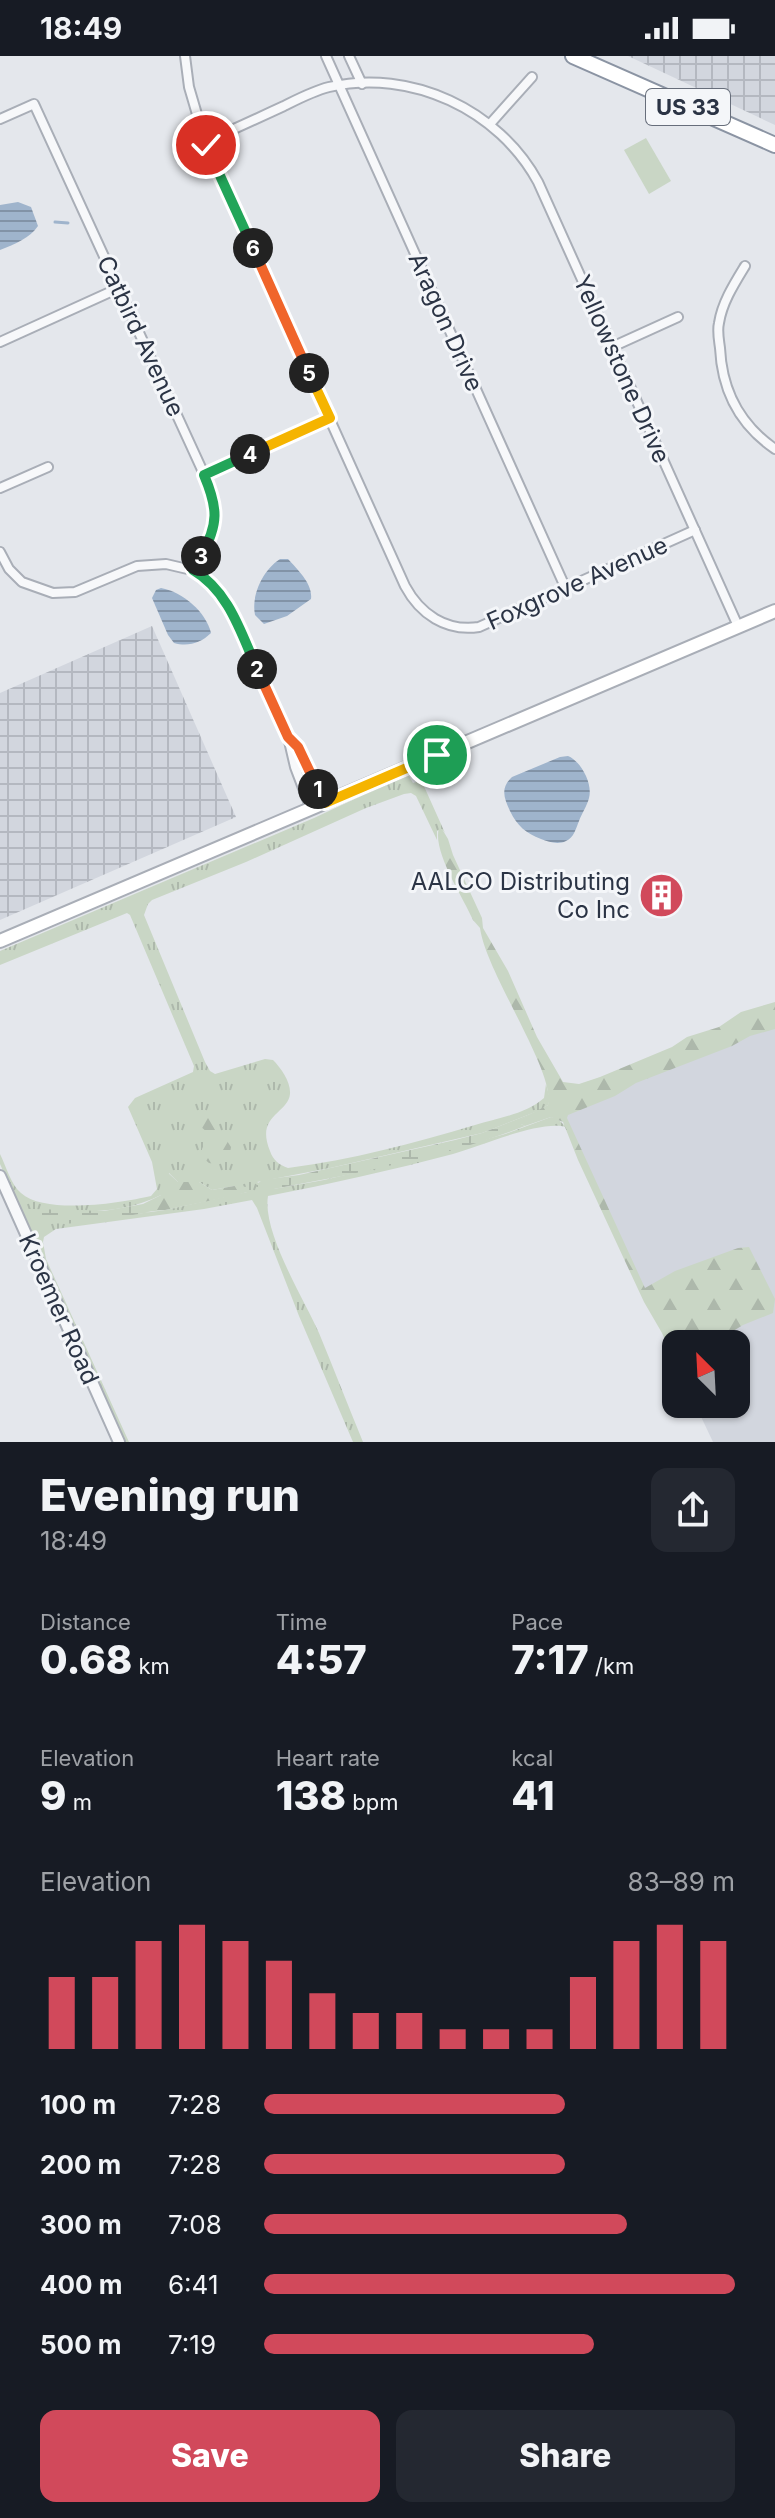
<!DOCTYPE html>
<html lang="en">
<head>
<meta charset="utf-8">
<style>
  :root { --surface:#171b24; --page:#242831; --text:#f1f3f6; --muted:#9ea1a6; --accent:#d1495b }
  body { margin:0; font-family:Inter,sans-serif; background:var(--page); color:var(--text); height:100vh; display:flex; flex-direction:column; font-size:30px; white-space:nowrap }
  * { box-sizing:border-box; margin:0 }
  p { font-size:26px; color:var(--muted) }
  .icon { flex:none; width:44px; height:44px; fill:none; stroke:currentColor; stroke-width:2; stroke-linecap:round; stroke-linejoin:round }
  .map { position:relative; height:1386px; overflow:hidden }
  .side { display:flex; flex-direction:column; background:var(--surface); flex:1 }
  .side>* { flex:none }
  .needle { width:52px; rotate:336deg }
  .tools { position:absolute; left:662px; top:1274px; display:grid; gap:16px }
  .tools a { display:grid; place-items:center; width:88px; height:88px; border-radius:16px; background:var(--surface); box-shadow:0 2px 6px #0004; font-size:40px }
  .pin { position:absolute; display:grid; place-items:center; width:68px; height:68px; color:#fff; margin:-34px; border:4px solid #fff; border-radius:50%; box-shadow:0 2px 8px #0007 }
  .km { position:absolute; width:40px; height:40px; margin:-20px; border-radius:50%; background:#222; color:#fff; font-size:22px; line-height:40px; text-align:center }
  .round { display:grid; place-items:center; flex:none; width:84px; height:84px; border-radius:16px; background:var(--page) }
  .summary { display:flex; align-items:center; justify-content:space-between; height:136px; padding:0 40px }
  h1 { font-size:44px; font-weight:800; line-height:60px }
  .figures { display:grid; grid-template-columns:repeat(3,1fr); gap:12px; height:136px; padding:8px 40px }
  .figures div { display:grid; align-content:center }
  .figures b { font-size:40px; font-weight:800 }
  .figures small { font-size:22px; font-weight:400 }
  .figures p { font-size:22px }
  .chart { height:224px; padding:16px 40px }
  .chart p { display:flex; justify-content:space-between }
  .chart svg { width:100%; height:144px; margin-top:8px; stroke:var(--accent); stroke-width:6 }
  .button { display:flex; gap:16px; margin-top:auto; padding:16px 40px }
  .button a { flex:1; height:92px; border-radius:16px; background:var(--accent); color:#fff; font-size:32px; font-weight:800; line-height:92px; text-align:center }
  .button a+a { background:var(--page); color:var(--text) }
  ul { padding:0 40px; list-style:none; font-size:26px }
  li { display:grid; grid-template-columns:128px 96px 1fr; align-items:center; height:60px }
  li i { height:20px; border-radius:10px; background:var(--accent) }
  .status { display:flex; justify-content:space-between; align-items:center; height:56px; padding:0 40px; background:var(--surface); direction:ltr }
  .status svg { height:22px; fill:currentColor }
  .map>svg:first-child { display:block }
  .built { fill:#d2d6de }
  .industrial { fill:url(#industrial-grid) }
  .grass { fill:url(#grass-tufts); fill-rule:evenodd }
  .forest { fill:url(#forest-firs) }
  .wetland { fill:url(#wetland-marsh) }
  .pitch { fill:#c9d6c5 }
  .water { fill:url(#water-rules) }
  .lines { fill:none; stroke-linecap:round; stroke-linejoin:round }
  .stream { stroke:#9fb4cc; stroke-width:3 }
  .minor-casing { stroke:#a9aeb7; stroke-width:12 }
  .tertiary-casing { stroke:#a9aeb7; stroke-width:14 }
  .secondary-casing { stroke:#a9aeb7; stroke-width:16 }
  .trunk-casing { stroke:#8b94a3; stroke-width:18 }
  .minor { stroke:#f7f8fa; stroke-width:8 }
  .tertiary { stroke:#f7f8fa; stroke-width:10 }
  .secondary { stroke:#fff; stroke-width:12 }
  .trunk { stroke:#fff; stroke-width:14 }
  .split-1-casing { stroke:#fff; stroke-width:16 }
  .split-2-casing { stroke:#fff; stroke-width:16 }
  .split-3-casing { stroke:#fff; stroke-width:16 }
  .split-4-casing { stroke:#fff; stroke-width:16 }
  .split-5-casing { stroke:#fff; stroke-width:16 }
  .split-6-casing { stroke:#fff; stroke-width:16 }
  .split-7-casing { stroke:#fff; stroke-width:16 }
  .split-1 { stroke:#f5b400; stroke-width:10 }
  .split-2 { stroke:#f0652b; stroke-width:10 }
  .split-3 { stroke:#22a559; stroke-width:10 }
  .split-4 { stroke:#22a559; stroke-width:10 }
  .split-5 { stroke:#f5b400; stroke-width:10 }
  .split-6 { stroke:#f0652b; stroke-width:10 }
  .split-7 { stroke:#22a559; stroke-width:10 }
  .labels { text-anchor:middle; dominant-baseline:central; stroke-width:6; stroke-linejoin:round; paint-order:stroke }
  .shield { fill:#f4f6f9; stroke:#676e7b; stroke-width:2 }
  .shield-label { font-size:22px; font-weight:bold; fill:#2b3445 }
  .street-label { font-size:24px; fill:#2b3445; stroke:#f4f6f9 }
  .poi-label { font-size:24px; fill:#2b3445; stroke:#f4f6f9; text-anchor:end }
</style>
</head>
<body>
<div class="status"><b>18:49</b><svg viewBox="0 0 49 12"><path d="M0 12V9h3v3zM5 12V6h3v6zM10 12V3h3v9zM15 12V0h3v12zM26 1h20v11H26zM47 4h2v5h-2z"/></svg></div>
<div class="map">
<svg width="775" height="1386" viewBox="0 0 775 1386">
  <defs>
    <pattern id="industrial-grid" width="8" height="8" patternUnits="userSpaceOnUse" patternTransform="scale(2)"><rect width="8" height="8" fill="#d2d6de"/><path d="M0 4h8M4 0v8" fill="none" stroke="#b4b8c0"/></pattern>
    <pattern id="grass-tufts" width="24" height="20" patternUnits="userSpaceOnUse" patternTransform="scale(2)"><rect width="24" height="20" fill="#c9d6c5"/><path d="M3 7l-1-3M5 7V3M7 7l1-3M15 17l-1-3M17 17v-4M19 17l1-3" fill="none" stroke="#adb8ab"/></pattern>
    <pattern id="forest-firs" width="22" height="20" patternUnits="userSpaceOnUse" patternTransform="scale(2)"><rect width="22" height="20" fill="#c9d6c5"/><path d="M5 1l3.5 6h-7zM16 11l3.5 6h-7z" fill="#adb8ab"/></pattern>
    <pattern id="wetland-marsh" width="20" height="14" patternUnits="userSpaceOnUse" patternTransform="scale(2)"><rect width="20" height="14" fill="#c9d6c5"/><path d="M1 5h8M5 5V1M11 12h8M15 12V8" fill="none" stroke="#adb8ab"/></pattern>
    <pattern id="water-rules" width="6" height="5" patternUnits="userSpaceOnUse" patternTransform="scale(2)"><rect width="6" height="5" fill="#9fb4cc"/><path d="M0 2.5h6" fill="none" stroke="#8293a7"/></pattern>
  </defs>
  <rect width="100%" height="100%" fill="#e4e7ec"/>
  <path class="built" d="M 775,962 L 775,1386 L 713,1386 L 695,1348 L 736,1348 L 736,1288 L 676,1288 L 676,1306 L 558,1051 Z"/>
  <g class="industrial">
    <path d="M 628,0 L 775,0 L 775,69 Z"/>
    <path d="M 152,570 L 236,761 L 0,864 L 0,637 Z"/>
  </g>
  <path class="grass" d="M 408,718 L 413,727 L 420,725 L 423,728 L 445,777 L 442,773 L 437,775 L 437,784 L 416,740 L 411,737 L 404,738 L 366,752 L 246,806 L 152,844 L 148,848 L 144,859 L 205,1006 L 210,1015 L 215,1018 L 265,1003 L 273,1004 C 281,1012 291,1026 290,1038 C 288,1058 255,1059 270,1095 C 273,1104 279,1109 288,1112 C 351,1104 414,1087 475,1069 C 498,1062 526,1058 544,1042 L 546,1028 L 550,1043 L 548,1049 L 538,1055 L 482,1077 L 330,1112 L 257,1126 L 273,1133 L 324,1124 L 429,1099 L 505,1078 L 551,1061 L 557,1062 L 566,1071 C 540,1064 481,1090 453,1098 C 392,1114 330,1128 268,1140 C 262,1176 304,1243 319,1277 C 334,1313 348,1350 363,1386 L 353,1386 L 299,1260 L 257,1152 L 252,1144 L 204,1153 L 56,1173 L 44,1181 L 43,1186 L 46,1203 L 129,1386 L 124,1386 L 0,1108 L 0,1098 C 6,1110 11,1129 21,1137 C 45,1159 121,1147 151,1140 L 157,1133 L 152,1106 L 128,1051 L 135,1042 L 193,1016 L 194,1010 L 130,859 L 127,857 L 0,909 L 0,895 L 314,762 ZM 169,1117 L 178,1126 L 199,1126 L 212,1134 L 234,1130 L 247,1136 L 165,1154 L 93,1164 L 53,1154 C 91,1157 127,1156 161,1139 Z"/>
  <g class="forest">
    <path d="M 439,772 L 442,773 L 448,783 L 453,799 L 482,862 L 483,872 L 508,915 L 537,981 L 563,1026 L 579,1028 L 600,1021 L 672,991 L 687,981 L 719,971 L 741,956 L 775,946 L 775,973 L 750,980 L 732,990 L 636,1027 L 615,1040 L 568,1059 L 567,1062 L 645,1232 L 675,1215 L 738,1192 L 749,1191 L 775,1243 L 773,1257 L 743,1269 L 712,1288 L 676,1288 L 676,1308 L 662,1277 L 644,1246 L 578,1104 L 563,1066 L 551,1061 L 525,1070 L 521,1068 L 521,1063 L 548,1049 C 556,1016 486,917 480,872 L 473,864 C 463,841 432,795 439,772 Z"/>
    <path d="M 203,1055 L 208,1056 L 231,1091 L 230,1097 L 215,1108 L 209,1107 L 202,1101 L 202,1093 L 209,1078 L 198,1068 L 194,1061 Z"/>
    <path d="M 166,1115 L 178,1126 L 199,1126 L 212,1134 L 234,1130 L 249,1131 L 247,1136 L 237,1139 L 165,1154 L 145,1156 L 142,1154 L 143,1148 L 161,1139 L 160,1118 Z"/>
  </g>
  <g class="wetland">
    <path d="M 538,1055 L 522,1063 L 521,1068 L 525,1070 C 450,1100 353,1118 274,1133 L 257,1133 L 256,1129 L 262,1124 L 299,1119 L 455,1084 L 482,1077 Z"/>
    <path d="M 143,1148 L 143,1154 L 151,1156 C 117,1161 58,1176 26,1161 L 26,1157 L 28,1153 L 33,1153 L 104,1155 Z"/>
  </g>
  <path class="pitch" d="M 646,82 L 671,125 L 649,138 L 624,94 Z"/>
  <g class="water">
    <path d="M 18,146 L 31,151 L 38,170 C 30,182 15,188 0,194 L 0,149 Z"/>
    <path d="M 280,503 L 288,503 C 298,514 313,528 311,543 L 287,560 L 264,568 L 255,559 C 251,539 263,514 280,503 Z"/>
    <path d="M 161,532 C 183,536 206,556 211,577 C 201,587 188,591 174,587 L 168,579 L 152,542 L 156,534 Z"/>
    <path d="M 568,700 C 581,705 593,728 589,742 C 587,750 582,757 579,765 C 576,772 574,782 566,785 C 558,789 549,786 541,783 C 526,777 517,770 510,755 C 504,742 500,732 512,721 L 560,701 Z"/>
  </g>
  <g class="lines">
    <path class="stream" d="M 55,166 L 68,167"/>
    <defs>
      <g id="minor">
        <path d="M 185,0 L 189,31 L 206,89 L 405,530 C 420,558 446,576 479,571 L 695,474"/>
        <path d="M 326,0 L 566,533"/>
        <path d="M 349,0 L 362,28"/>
        <path d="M 0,63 L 34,48 L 209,429 C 222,464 211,484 193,514"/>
        <path d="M 490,68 L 532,21"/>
        <path d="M 205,86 C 232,74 258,62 284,50 C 298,43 313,35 329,31 C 411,12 499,54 538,126 L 738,570"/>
        <path d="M 745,210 C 734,228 722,247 719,267 C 717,275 719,284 720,292 C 722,335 740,369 775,393"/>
        <path d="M 0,286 L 119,232"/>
        <path d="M 612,291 L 678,261"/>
        <path d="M 204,419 L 330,362"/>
        <path d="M 0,432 L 48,411"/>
        <path d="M 0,496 L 9,513 L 22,526 L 53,537 L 75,536 L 137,510 L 166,508 L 196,515 L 214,531 L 233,558 L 288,681 L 295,711 L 311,753"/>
        <path d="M 288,681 L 298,691 L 325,747"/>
      </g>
      <path id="tertiary" d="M 0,1120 L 119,1386"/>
      <path id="secondary" d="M 0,885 L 775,555"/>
      <path id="trunk" d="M 573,0 L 775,89"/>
    </defs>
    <use href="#minor" class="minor-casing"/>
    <use href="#tertiary" class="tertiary-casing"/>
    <use href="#secondary" class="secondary-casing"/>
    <use href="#trunk" class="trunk-casing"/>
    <use href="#minor" class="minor"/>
    <use href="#tertiary" class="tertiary"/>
    <use href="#secondary" class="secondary"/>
    <use href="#trunk" class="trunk"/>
  </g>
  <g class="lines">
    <defs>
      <path id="split-1" d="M 318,733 L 325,747 L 437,699"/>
      <path id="split-2" d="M 257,613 L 288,681 L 298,691 L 318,733"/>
      <path id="split-3" d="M 201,500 L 193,514 C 229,535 241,577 257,613"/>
      <path id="split-4" d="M 201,500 C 219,468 218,452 204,419 L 250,398"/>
      <path id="split-5" d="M 250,398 L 330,362 L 309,317"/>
      <path id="split-6" d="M 253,192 L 309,317"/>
      <path id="split-7" d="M 206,89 L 253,192"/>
    </defs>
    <use href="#split-1" class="split-1-casing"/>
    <use href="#split-2" class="split-2-casing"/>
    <use href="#split-3" class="split-3-casing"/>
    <use href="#split-4" class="split-4-casing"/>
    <use href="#split-5" class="split-5-casing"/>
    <use href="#split-6" class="split-6-casing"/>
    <use href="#split-7" class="split-7-casing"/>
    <use href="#split-1" class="split-1"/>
    <use href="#split-2" class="split-2"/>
    <use href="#split-3" class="split-3"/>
    <use href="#split-4" class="split-4"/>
    <use href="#split-5" class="split-5"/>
    <use href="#split-6" class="split-6"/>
    <use href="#split-7" class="split-7"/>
  </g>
  <defs>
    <symbol id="building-disc" viewBox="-11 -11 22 22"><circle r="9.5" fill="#d1495b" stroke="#f4f6f9"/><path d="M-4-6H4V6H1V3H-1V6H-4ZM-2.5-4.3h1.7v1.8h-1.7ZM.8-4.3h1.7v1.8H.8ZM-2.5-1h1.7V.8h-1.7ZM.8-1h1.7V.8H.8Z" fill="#fff"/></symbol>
  </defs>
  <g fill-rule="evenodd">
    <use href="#building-disc" x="636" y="814" width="51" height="51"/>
  </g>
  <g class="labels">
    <rect class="shield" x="646" y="33" width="84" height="36" rx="6"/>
    <g class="shield-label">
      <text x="688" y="51">US 33</text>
    </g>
    <g class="street-label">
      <text transform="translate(446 266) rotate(66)">Aragon Drive</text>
      <text transform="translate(141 280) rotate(65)">Catbird Avenue</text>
      <text transform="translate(622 313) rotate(66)">Yellowstone Drive</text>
      <text transform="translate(577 527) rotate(-24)">Foxgrove Avenue</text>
      <text transform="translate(59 1253) rotate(66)">Kroemer Road</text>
    </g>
    <g class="poi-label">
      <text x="630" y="825">AALCO Distributing<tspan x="630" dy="28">Co Inc</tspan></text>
    </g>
  </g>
</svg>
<div class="tools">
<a><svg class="needle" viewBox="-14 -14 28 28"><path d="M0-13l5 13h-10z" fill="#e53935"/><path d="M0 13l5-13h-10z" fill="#9ea1a6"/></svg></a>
</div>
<div class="pin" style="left:437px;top:699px;background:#1e9e55"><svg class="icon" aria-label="arrive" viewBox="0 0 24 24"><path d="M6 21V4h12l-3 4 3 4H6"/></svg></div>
<div class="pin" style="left:206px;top:89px;background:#d93025"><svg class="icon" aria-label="check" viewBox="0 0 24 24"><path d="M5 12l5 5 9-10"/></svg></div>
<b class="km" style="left:318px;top:733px">1</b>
<b class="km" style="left:257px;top:613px">2</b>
<b class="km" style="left:201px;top:500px">3</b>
<b class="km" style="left:250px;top:398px">4</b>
<b class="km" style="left:309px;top:317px">5</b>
<b class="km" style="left:253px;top:192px">6</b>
</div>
<section class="side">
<div class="summary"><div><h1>Evening run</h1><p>18:49</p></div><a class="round"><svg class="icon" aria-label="share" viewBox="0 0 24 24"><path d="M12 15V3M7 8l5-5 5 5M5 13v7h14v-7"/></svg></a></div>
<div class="figures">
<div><p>Distance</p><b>0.68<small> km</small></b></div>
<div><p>Time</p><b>4:57</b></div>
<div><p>Pace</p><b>7:17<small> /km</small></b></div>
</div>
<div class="figures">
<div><p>Elevation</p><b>9<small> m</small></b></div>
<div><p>Heart rate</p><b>138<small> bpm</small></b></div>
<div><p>kcal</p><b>41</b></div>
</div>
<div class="chart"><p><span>Elevation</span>83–89 m</p>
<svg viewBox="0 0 160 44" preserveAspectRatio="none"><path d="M5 44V22M15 44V22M25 44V11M35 44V6M45 44V11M55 44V17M65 44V27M75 44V33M85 44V33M95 44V38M105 44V38M115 44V38M125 44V22M135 44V11M145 44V6M155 44V11"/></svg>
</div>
<ul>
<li><b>100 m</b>7:28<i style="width:64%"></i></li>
<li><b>200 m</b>7:28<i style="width:64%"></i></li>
<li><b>300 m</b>7:08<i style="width:77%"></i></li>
<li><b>400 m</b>6:41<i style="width:100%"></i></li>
<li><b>500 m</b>7:19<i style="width:70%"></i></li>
</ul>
<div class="button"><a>Save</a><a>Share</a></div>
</section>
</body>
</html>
